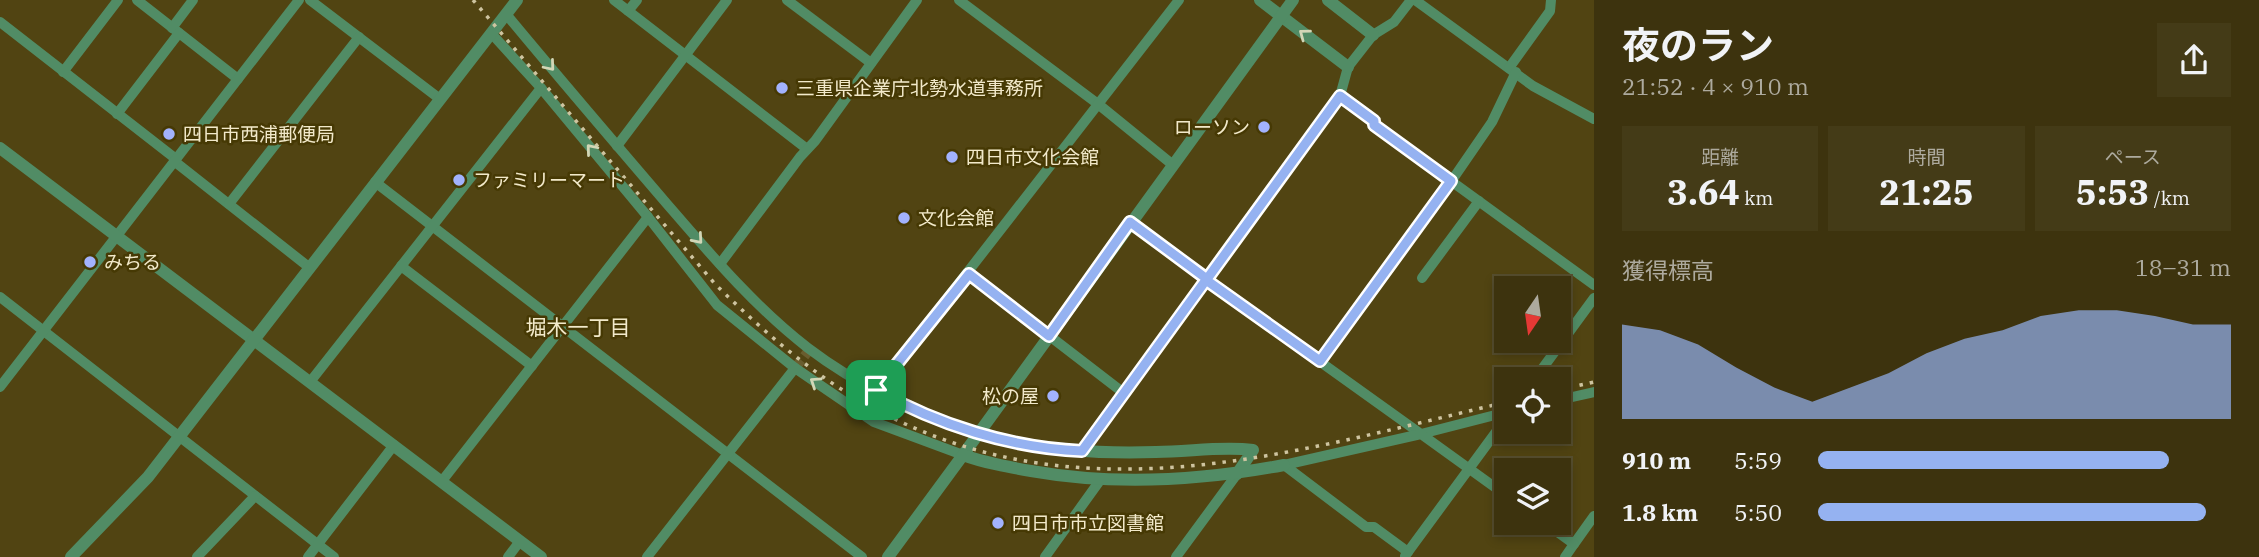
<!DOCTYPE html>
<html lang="ja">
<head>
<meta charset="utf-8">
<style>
  :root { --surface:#3d330e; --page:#443b17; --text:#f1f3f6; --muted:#adaa9e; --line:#564e2e; --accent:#95b2f1 }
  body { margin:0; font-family:"IBM Plex Serif","Noto Sans JP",serif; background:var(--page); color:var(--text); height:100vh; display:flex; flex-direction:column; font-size:26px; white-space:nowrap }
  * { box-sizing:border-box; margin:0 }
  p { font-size:23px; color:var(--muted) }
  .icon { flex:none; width:38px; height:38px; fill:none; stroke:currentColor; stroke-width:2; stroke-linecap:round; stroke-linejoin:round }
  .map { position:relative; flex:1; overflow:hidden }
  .sheet { display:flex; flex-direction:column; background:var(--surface); width:665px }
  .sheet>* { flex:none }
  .needle { width:46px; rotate:193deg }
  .controls { position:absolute; left:1494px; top:276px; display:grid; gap:14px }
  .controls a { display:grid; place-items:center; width:77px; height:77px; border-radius:0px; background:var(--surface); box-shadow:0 4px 10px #0003,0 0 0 2px var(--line); font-size:35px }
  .pin { position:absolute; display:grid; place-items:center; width:60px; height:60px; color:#fff; margin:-30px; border-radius:14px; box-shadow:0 4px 10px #0006 }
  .round { display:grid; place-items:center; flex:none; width:74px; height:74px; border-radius:0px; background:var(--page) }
  .head { display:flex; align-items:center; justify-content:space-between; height:119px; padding:0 28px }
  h1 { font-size:38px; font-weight:700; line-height:52px }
  .figures { display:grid; grid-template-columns:repeat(3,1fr); gap:10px; height:119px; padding:7px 28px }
  .figures div { display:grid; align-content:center; border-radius:0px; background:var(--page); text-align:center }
  .figures b { font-size:35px; font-weight:700 }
  .figures small { font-size:19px; font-weight:400 }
  .figures p { font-size:19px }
  .chart { height:196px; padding:14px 28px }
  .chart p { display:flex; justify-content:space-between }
  .chart svg { width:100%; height:126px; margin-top:7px; fill:var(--accent); opacity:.7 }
  ul { padding:0 28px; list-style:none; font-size:23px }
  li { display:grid; grid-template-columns:112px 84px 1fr; align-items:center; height:52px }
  li i { height:18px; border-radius:9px; background:var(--accent) }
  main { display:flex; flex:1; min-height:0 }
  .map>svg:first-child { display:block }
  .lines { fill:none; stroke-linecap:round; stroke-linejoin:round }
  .minor-tunnel { stroke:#695d2e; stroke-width:10; stroke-dasharray:10 5; stroke-linecap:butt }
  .minor { stroke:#518c65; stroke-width:10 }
  .tertiary { stroke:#518c65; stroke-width:12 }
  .rail { stroke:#cec4a0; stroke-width:3.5; stroke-dasharray:3.5 7; stroke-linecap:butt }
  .oneway { stroke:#d2d6b6 }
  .route-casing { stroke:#fff; stroke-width:14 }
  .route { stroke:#95b2f1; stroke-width:9 }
  .poi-dot { fill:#a2b2fd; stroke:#463904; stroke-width:2.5 }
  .labels { text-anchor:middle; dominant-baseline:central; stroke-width:5; stroke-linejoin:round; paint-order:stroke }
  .poi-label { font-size:19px; fill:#f2e9ca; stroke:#463904; text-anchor:start }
  .neighbourhood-label { font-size:21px; fill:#f2e9ca; stroke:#463904 }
</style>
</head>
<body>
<main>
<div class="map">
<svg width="1594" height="557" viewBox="0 0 1594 557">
  <rect width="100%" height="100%" fill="#514412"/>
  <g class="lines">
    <path class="minor-tunnel" d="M 795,368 L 810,349"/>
    <g class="minor">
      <path d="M 137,0 L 238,79"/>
      <path d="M 310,0 L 440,99"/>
      <path d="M 614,0 L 807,149"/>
      <path d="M 787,0 L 871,63"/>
      <path d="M 959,0 L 1098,104 L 1173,165"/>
      <path d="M 1415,0 L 1533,86 L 1594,119"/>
      <path d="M 628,11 L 637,0"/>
      <path d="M 506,14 C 559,78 613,141 667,204 C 711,255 755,307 808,348 C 858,386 918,414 978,433"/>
      <path d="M 0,22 L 176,159"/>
      <path d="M 172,28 L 193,0"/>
      <path d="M 491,33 L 541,88 L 648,217 L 717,305 L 795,368 L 874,422 L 963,455"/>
      <path d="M 1509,68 L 1550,11 L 1551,0"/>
      <path d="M 63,72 L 118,0"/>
      <path d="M 1340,96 L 1374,121 L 1374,125 L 1594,285"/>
      <path d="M 117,114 L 179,33"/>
      <path d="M 617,146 L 727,0"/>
      <path d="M 174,161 L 310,268"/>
      <path d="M 375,182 L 862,557"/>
      <path d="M 229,204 L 359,37"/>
      <path d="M 1131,222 L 1207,279"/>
      <path d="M 720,264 L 800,157 L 815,141 L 917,0"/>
      <path d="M 401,266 L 532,366"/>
      <path d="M 969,274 L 1125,394"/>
      <path d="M 1422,278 L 1479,201"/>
      <path d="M 1206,280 L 1421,434 L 1507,412"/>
      <path d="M 0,297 L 334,557"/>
      <path d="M 1320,361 L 1446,189 L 1492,122 L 1516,72"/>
      <path d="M 1534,380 L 1594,298"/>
      <path d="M 310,382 L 541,88"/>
      <path d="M 0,387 L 299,0"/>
      <path d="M 876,390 L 1179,0"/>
      <path d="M 1559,400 L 1594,392"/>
      <path d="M 1082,451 L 1340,96 L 1348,67 L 1373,35 L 1394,22 L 1411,0"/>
      <path d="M 442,481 L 648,217"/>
      <path d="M 1545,523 L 1574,544 L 1594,516"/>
      <path d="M 1408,552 L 1374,527 L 1366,527 L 1284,465 L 1421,434 L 1507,496"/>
      <path d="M 1405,556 L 1507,417"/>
      <path d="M 197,557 L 255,496"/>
      <path d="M 308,557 L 394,445"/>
      <path d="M 508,557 L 520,541"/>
      <path d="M 647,557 L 795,368"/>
      <path d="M 1045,557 L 1101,479"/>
      <path d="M 1176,557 L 1237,474"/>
      <path d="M 1565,557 L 1574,544"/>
    </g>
    <g class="tertiary">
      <path d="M 1260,0 L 1348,67"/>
      <path d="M 1328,0 L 1373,35"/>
      <path d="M 0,148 L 541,557"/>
      <path d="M 978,433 C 1035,450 1096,454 1156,452 C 1189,452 1221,446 1253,450 L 1237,474"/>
      <path d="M 963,455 L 1293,0"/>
      <path d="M 71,557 L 148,477 L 517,0"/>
      <path d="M 888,557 L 963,455 C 985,463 1008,467 1031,471 C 1116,486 1199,481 1284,465"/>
    </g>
    <g class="rail">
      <path d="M 473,0 L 715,284 C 758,326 802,366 854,397 C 1068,525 1284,454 1507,402"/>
      <path d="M 1559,390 L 1594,382"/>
    </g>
  </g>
  <defs><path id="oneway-chevron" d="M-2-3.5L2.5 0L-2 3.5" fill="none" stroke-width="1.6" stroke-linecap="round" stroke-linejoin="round" transform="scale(1.75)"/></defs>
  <g class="oneway">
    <use href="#oneway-chevron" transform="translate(1304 34) rotate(-143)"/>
    <use href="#oneway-chevron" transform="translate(550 66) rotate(50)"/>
    <use href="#oneway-chevron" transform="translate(591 149) rotate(-130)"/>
    <use href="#oneway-chevron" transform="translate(698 239) rotate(49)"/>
    <use href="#oneway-chevron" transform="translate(815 382) rotate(-146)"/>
  </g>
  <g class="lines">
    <defs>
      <path id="route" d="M 1340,96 L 1374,121 L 1374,125 L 1451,181 L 1320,361 L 1206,280 L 1082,451 C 1011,448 938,425 876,390 L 969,274 L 1049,336 L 1130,222 L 1207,279 Z"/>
    </defs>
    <use href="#route" class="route-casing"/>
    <use href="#route" class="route"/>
  </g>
  <g class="poi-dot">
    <circle cx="782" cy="88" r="7"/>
    <circle cx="1264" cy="127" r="7"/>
    <circle cx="169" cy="134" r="7"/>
    <circle cx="952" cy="157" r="7"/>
    <circle cx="459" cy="180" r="7"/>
    <circle cx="904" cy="218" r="7"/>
    <circle cx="90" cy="262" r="7"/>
    <circle cx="1053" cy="396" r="7"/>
    <circle cx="998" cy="523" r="7"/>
  </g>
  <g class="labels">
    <g class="poi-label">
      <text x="796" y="88">三重県企業庁北勢水道事務所</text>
      <text x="1250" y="127" text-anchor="end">ローソン</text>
      <text x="183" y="134">四日市西浦郵便局</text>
      <text x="966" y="157">四日市文化会館</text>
      <text x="473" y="180">ファミリーマート</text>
      <text x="918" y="218">文化会館</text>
      <text x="104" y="262">みちる</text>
      <text x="1039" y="396" text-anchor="end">松の屋</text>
      <text x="1012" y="523">四日市市立図書館</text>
    </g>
    <g class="neighbourhood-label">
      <text x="578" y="327">堀木一丁目</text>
    </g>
  </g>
</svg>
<div class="controls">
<a><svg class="needle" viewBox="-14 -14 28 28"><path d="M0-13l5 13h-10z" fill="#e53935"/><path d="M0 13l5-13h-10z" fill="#adaa9e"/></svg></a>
<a><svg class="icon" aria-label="locate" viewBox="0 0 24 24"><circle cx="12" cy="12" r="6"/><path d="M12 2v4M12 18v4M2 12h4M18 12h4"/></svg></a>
<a><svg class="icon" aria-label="layers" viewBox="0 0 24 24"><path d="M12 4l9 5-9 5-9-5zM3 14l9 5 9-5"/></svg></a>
</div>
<div class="pin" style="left:876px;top:390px;background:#1e9e55"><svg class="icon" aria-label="arrive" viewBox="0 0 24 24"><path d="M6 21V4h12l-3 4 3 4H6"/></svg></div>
</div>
<section class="sheet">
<div class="head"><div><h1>夜のラン</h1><p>21:52 · 4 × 910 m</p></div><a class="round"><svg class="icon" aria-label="share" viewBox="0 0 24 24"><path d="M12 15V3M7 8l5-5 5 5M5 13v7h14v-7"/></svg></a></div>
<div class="figures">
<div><p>距離</p><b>3.64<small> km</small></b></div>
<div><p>時間</p><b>21:25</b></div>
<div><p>ペース</p><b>5:53<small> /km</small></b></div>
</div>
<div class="chart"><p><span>獲得標高</span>18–31 m</p>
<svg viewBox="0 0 160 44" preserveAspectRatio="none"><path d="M0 44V11L10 13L20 18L30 26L40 33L50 38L60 33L70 28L80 21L90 16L100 13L110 8L120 6L130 6L140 8L150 11L160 11V44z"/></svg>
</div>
<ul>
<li><b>910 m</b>5:59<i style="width:85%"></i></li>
<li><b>1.8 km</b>5:50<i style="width:94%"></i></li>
</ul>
</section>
</main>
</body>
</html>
